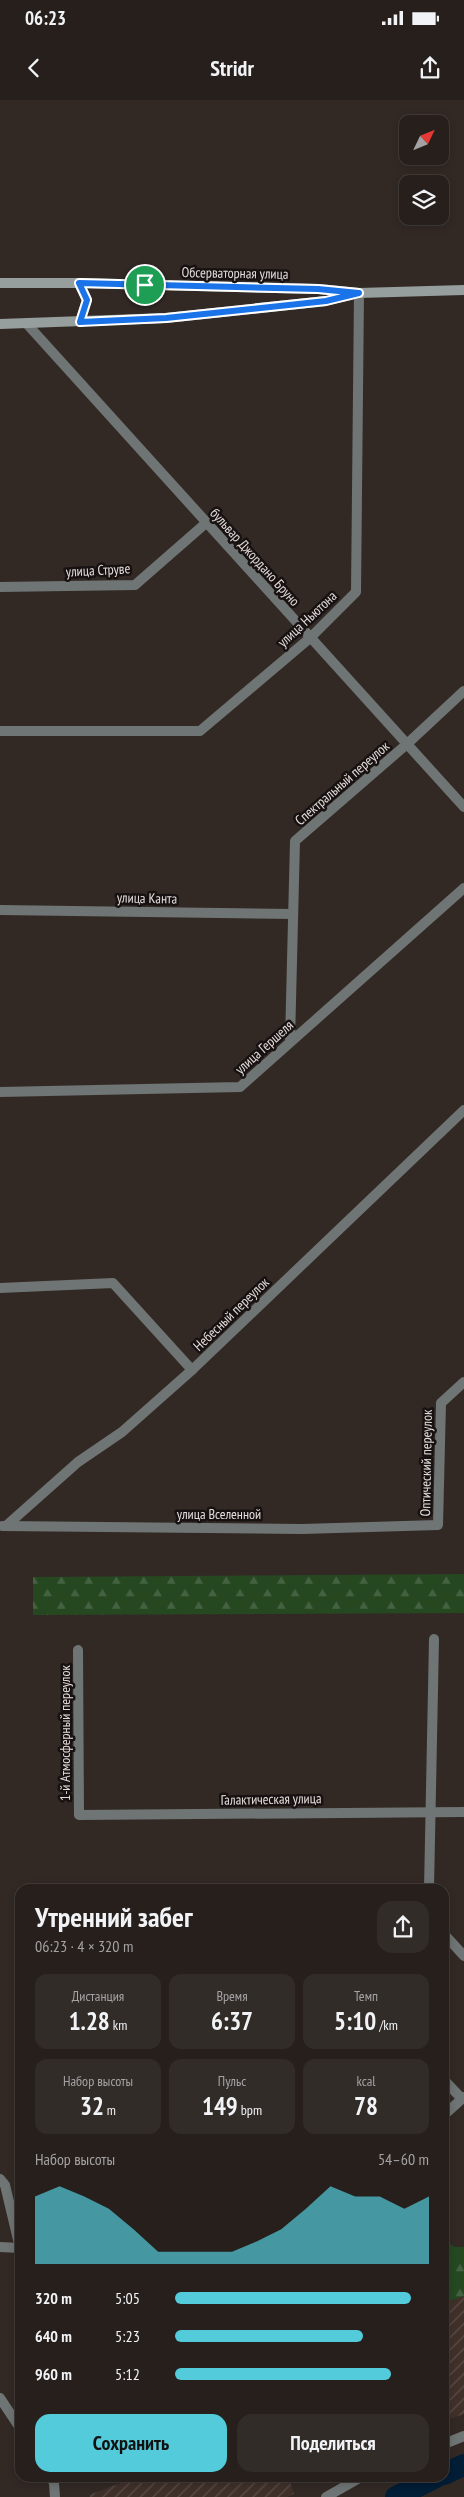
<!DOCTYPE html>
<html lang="ru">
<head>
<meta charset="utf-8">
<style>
  :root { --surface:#261f1c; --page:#322c29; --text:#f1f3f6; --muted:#a4a2a3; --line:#423d3b; --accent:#53cbdb }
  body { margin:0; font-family:"PT Sans Narrow",sans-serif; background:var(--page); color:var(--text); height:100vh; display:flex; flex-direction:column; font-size:19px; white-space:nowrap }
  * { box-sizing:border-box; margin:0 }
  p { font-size:16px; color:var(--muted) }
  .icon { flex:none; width:28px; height:28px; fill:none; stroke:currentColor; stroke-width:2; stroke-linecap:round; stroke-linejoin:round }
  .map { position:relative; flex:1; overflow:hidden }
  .sheet { position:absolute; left:15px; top:1784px; width:434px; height:598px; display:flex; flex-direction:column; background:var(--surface); border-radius:15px; box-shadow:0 2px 8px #0003,0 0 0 1px var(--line) }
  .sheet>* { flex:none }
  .needle { width:32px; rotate:47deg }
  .buttons { position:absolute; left:399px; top:15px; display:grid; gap:10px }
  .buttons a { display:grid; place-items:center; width:50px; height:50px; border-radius:10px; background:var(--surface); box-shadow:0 2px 8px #0003,0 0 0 1px var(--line); font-size:25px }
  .pin { position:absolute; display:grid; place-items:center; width:42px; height:42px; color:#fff; margin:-21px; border:2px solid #fff; border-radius:50%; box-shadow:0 1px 5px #0007 }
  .round { display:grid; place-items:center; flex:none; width:52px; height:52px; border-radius:15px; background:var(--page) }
  .summary { display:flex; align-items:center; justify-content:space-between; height:85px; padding:0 20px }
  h1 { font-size:28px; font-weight:700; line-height:38px }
  .figures { display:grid; grid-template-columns:repeat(3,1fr); gap:8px; height:85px; padding:5px 20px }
  .figures div { display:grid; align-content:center; border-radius:12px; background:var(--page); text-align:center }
  .figures b { font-size:25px; font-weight:700 }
  .figures small { font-size:14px; font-weight:400 }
  .figures p { font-size:14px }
  .chart { height:140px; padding:10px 20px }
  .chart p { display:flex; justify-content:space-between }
  .chart svg { width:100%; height:90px; margin-top:5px; fill:var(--accent); opacity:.7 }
  .primary-button { display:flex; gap:10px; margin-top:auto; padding:10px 20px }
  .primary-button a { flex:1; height:58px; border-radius:15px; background:var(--accent); color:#111; font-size:20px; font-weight:700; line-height:58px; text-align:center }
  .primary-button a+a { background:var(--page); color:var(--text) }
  ul { padding:0 20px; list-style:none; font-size:16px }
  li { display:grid; grid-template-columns:80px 60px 1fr; align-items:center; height:38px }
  li i { height:12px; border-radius:6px; background:var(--accent) }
  .status { display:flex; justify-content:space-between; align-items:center; height:35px; padding:0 25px; background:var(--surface); direction:ltr }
  .status svg { height:14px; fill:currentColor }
  header { display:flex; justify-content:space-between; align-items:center; height:65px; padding:0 20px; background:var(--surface); font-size:22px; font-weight:700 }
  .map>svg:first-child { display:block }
  .industrial { fill:url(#industrial-furrows) }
  .forest { fill:url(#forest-firs) }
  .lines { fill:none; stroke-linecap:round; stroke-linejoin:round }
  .river { stroke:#021d36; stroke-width:22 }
  .street { stroke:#6f7574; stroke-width:10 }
  .secondary { stroke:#969f9d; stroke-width:10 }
  .route-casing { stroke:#fff; stroke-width:10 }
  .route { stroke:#1a73e8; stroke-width:6 }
  .labels { text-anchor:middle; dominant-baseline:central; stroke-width:5; stroke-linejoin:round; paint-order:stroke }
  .street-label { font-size:14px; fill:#e3dcda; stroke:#171211 }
</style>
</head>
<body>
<div class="status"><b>06:23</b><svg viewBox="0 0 49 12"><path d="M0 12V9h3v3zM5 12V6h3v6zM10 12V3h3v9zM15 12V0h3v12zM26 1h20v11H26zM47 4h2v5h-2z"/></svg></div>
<header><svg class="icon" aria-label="back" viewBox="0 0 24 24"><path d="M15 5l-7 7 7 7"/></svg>Stridr<svg class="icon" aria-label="share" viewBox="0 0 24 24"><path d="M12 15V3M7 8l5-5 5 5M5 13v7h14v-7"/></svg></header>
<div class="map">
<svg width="464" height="2397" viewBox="0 0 464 2397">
  <defs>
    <pattern id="industrial-furrows" width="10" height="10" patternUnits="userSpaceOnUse" patternTransform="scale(1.25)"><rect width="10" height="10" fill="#40302a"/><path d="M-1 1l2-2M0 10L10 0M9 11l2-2" fill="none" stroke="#5b4d48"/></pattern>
    <pattern id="forest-firs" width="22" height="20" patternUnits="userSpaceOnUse" patternTransform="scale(1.25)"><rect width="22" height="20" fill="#254821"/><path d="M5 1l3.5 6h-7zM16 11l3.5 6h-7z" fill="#446241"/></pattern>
  </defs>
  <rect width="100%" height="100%" fill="#322925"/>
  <g class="industrial">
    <path d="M 464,2196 L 464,2314 L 444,2321 L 444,2203 Z"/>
    <path d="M 139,2376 L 288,2376 L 294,2394 L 287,2397 L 90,2397 L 89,2395 Z"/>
  </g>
  <g class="forest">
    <path d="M 464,1474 L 464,1513 L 33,1515 L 33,1477 Z"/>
    <path d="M 444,2140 L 455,2147 L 464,2147 L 464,2196 L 444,2203 Z"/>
  </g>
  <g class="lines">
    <g class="river">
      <path d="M 444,2374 L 464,2365"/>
      <path d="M 396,2397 L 438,2376"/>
    </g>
    <g class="street">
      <path d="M 27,224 L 464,707"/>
      <path d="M 0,487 L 135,485 L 206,423"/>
      <path d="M 0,631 L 200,631 L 310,538 L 356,492 L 359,193"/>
      <path d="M 0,810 L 293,814"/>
      <path d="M 290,941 L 295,741 L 407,644 L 464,591"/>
      <path d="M 0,992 L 240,987 L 464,788"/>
      <path d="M 0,1188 L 113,1183 L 192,1270"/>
      <path d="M 2,1426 L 302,1429 L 438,1425 L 441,1303 L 464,1282"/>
      <path d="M 6,1426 L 78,1362 L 122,1332 L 192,1270 L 464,1010"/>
      <path d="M 78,1550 L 79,1715 L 464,1712"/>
      <path d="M 429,1789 L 434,1539"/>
      <path d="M 444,1834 L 464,1856"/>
      <path d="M 444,1980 L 462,1999"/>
      <path d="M 444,2015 L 464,1997"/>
      <path d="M 0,2079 L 5,2085 L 20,2148"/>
      <path d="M 0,2147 L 20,2148"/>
      <path d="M 0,2298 L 20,2328"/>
      <path d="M 444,2344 L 464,2336"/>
      <path d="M 50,2376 L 54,2383 L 55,2397"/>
      <path d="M 326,2397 L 363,2376"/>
    </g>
    <g class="secondary">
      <path d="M 0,183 L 79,183 L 319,189 L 359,193 L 464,190"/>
      <path d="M 79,183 L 87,200 L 80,222"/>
      <path d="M 0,224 L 166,218 L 326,201 L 351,195"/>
    </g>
  </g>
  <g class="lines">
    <defs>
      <path id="route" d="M 79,183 L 318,189 L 359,193 L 326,201 L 166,218 L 80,222 L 87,200 Z"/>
    </defs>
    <use href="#route" class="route-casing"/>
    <use href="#route" class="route"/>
  </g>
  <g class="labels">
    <g class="street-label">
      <text transform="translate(235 173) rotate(1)">Обсерваторная улица</text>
      <text transform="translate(255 457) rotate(48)">бульвар Джордано Бруно</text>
      <text transform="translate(98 470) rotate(-3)">улица Струве</text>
      <text transform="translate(307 519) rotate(-43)">улица Ньютона</text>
      <text transform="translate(342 683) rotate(-41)">Спектральный переулок</text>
      <text transform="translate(147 798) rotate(1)">улица Канта</text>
      <text transform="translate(264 947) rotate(-42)">улица Гершеля</text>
      <text transform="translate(231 1214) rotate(-44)">Небесный переулок</text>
      <text transform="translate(426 1363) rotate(-89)">Оптический переулок</text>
      <text x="219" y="1414">улица Вселенной</text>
      <text transform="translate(65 1633) rotate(-90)">1-й Атмосферный переулок</text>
      <text transform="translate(271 1699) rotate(-1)">Галактическая улица</text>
    </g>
  </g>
</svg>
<div class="buttons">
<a><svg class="needle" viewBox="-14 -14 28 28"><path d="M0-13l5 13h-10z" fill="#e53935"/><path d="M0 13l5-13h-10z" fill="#a4a2a3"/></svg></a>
<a><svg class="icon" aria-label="layers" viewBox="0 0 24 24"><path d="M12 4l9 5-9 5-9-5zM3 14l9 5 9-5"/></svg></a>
</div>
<div class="pin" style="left:145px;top:185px;background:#1e9e55"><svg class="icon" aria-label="arrive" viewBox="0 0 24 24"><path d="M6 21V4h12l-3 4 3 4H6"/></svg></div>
<section class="sheet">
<div class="summary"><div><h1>Утренний забег</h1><p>06:23 · 4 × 320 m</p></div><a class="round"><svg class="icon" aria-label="share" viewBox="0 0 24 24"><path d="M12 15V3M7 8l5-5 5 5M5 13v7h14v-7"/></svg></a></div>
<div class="figures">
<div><p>Дистанция</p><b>1.28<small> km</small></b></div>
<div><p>Время</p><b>6:37</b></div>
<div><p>Темп</p><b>5:10<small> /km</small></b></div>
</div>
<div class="figures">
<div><p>Набор высоты</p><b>32<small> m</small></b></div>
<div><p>Пульс</p><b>149<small> bpm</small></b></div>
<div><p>kcal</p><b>78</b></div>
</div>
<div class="chart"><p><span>Набор высоты</span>54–60 m</p>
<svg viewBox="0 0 160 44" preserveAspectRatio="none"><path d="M0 44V11L10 6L20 11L30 17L40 27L50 38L60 38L70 38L80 38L90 33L100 27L110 17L120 6L130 11L140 11L150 17L160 11V44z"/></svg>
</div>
<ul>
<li><b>320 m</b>5:05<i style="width:93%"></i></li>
<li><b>640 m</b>5:23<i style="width:74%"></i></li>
<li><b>960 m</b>5:12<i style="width:85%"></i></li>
</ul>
<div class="primary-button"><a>Сохранить</a><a>Поделиться</a></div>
</section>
</div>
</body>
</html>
